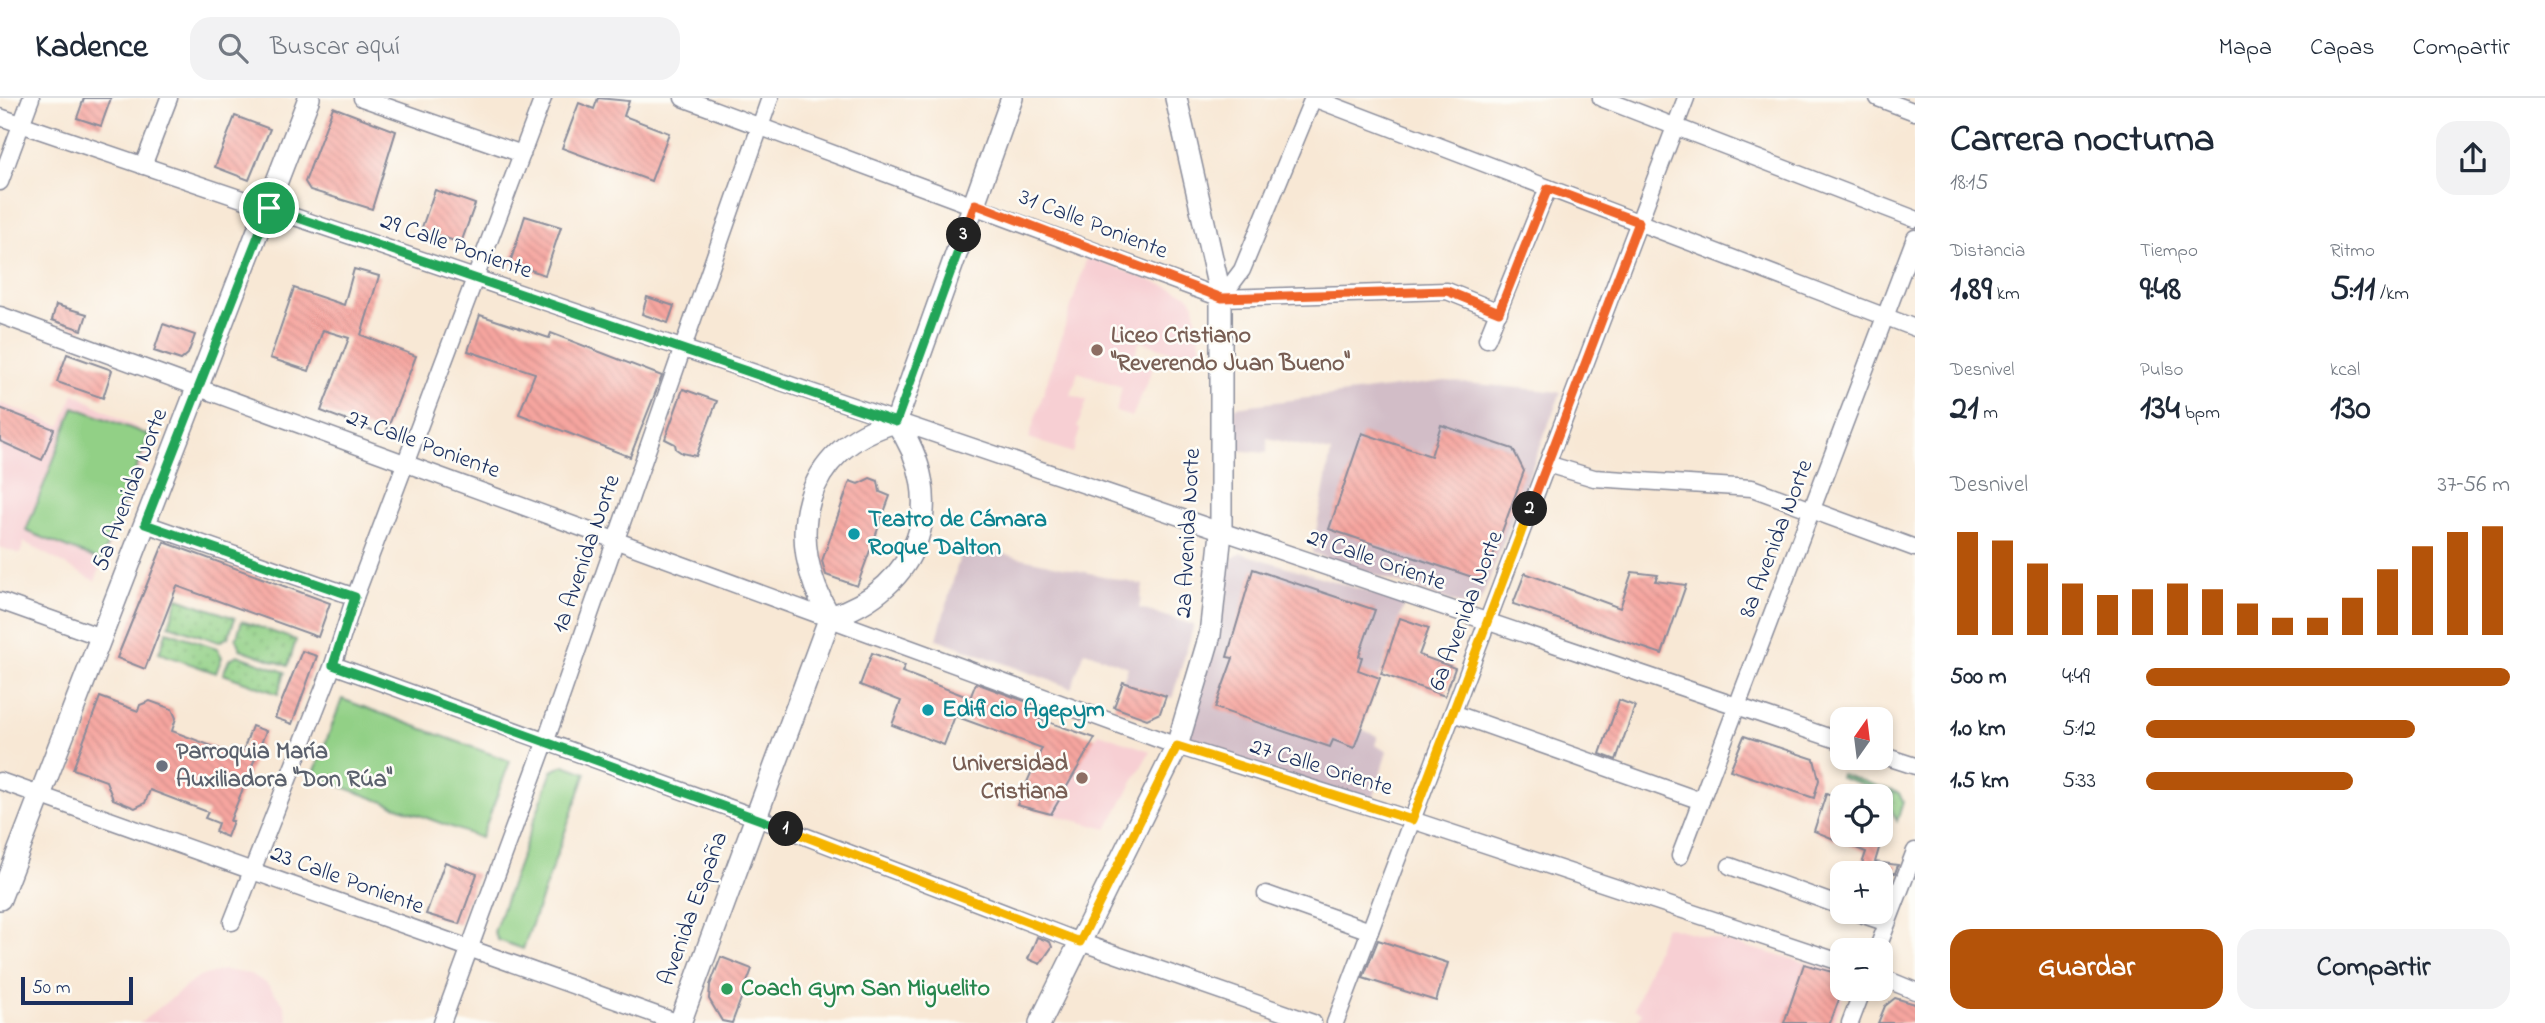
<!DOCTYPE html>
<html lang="es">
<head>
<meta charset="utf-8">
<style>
  :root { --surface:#fff; --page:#f2f2f3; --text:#1f2937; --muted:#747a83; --line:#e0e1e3; --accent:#b45309 }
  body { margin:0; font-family:"Indie Flower",sans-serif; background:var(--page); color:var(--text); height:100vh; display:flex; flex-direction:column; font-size:26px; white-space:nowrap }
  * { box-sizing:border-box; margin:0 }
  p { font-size:23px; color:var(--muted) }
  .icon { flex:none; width:38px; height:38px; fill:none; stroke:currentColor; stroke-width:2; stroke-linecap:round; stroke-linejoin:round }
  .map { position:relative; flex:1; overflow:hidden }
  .details { display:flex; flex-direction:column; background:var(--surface); width:630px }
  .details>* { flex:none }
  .needle { width:46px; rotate:14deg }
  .tools { position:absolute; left:1830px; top:609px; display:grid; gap:14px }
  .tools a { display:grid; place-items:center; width:63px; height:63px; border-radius:14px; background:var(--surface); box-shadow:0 4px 10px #0003; font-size:35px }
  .scale { position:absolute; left:21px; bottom:18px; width:112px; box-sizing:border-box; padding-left:7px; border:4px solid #1b2f5e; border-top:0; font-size:19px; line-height:24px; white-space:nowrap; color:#1b2f5e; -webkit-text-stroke:5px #fdfcf7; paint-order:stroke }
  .pin { position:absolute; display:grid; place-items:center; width:60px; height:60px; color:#fff; margin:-30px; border:4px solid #fff; border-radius:50%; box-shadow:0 2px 7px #0007 }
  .km { position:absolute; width:35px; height:35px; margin:-18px; border-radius:50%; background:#222; color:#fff; font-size:19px; line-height:35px; text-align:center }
  .round { display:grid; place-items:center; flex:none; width:74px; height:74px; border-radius:21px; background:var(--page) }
  .summary { display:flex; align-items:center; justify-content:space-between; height:119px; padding:0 35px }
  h1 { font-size:38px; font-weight:700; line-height:52px }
  .metrics { display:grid; grid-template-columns:repeat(3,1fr); gap:10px; height:119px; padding:7px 35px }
  .metrics div { display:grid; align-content:center }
  .metrics b { font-size:35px; font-weight:700 }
  .metrics small { font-size:19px; font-weight:400 }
  .metrics p { font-size:19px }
  .chart { height:196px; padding:14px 35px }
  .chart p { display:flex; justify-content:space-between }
  .chart svg { width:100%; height:126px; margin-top:7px; stroke:var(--accent); stroke-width:6 }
  .button { display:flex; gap:14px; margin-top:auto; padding:14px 35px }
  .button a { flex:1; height:80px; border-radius:21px; background:var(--accent); color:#fff; font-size:28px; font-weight:700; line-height:80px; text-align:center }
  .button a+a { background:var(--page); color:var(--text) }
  ul { padding:0 35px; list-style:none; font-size:23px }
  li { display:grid; grid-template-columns:112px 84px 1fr; align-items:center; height:52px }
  li i { height:18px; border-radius:9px; background:var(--accent) }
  header { display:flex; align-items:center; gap:42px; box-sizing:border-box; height:98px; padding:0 35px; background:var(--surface); border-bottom:2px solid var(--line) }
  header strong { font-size:33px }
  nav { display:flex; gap:38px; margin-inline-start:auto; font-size:24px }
  .search { width:490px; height:63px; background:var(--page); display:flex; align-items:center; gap:18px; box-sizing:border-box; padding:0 24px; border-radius:21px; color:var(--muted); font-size:26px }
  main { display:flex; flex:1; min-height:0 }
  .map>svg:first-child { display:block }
  .built { fill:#f7cfd3 }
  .industrial { fill:#d2bdc7 }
  .grass { fill:url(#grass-dots); stroke:#568072; stroke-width:2 }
  .park { fill:#92d086; stroke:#568072; stroke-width:2 }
  .building { fill:url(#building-back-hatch) }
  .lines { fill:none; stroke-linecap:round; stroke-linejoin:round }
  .minor-casing { stroke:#8a8c9a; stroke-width:19 }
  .major-casing { stroke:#8a8c9a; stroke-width:24 }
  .minor { stroke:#fff; stroke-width:16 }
  .major { stroke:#fff; stroke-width:21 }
  .split-1-casing { stroke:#fff; stroke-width:14 }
  .split-2-casing { stroke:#fff; stroke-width:14 }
  .split-3-casing { stroke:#fff; stroke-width:14 }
  .split-4-casing { stroke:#fff; stroke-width:14 }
  .split-1 { stroke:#22a559; stroke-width:9 }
  .split-2 { stroke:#f5b400; stroke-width:9 }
  .split-3 { stroke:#f0652b; stroke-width:9 }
  .split-4 { stroke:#22a559; stroke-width:9 }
  .education-dot { fill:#8d6e63; stroke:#fdfcf7; stroke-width:2.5 }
  .culture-dot { fill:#0f9aa8; stroke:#fdfcf7; stroke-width:2.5 }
  .worship-dot { fill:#6b7280; stroke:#fdfcf7; stroke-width:2.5 }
  .leisure-dot { fill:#2e9e5b; stroke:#fdfcf7; stroke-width:2.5 }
  .labels { text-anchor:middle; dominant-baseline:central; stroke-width:5; stroke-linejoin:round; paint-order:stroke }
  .street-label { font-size:24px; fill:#1b2f5e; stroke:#fdfcf7 }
  .education-label { font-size:24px; font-weight:bold; fill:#785e54; stroke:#fdfcf7; text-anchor:start }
  .culture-label { font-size:24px; font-weight:bold; fill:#0d838f; stroke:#fdfcf7; text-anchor:start }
  .worship-label { font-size:24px; font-weight:bold; fill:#5b616d; stroke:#fdfcf7; text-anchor:start }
  .leisure-label { font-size:24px; font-weight:bold; fill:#27864d; stroke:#fdfcf7; text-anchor:start }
</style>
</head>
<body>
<header>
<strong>Kadence</strong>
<div class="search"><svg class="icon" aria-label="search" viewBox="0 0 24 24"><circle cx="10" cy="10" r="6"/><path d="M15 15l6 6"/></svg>Buscar aquí</div>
<nav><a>Mapa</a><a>Capas</a><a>Compartir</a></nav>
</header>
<main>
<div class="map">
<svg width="1915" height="925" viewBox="0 0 1915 925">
  <defs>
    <pattern id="grass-dots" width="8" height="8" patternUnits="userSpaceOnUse" patternTransform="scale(1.75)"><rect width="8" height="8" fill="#92d086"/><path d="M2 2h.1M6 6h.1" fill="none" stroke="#7db376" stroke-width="1.8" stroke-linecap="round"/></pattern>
    <pattern id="building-back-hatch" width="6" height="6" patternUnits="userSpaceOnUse" patternTransform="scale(1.75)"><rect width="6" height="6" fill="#f6a59f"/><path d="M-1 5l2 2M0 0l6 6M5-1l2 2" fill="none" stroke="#d28e8b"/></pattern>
  </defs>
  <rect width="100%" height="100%" fill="#fdfcf7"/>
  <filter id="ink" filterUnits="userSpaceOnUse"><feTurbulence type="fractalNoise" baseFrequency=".0143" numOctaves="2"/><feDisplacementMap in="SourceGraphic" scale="14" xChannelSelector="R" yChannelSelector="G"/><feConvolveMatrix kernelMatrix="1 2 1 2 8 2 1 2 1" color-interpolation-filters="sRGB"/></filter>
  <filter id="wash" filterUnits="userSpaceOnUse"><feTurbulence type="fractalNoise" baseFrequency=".00686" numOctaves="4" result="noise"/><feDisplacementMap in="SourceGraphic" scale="28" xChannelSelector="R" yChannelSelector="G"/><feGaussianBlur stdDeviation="1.57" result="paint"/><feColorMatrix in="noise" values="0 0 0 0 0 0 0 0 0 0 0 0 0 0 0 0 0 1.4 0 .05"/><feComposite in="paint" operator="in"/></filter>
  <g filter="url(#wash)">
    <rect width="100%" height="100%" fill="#f8e8d5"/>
    <g class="built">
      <path d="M 1087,159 L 1187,196 L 1194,206 L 1203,265 L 1140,243 L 1133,261 L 1153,270 L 1132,319 L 1116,314 L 1122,289 L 1078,274 L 1071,297 L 1087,302 L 1077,329 L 1080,331 L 1073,355 L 1029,340 Z"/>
      <path d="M 74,295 L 153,339 L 95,483 L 24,444 L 20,456 L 0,449 L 0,305 L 61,328 Z"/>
      <path d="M 1052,626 L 1095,640 L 1099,635 L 1150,653 L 1107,731 L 1017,707 Z"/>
      <path d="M 1665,828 L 1843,874 L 1843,891 L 1846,891 L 1834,925 L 1637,925 L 1642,914 L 1634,911 Z"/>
      <path d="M 224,872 L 250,876 L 266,885 L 283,905 L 289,925 L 140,925 L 198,879 Z"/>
    </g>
    <g class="industrial">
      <path d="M 1445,283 L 1561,294 L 1483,497 L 1479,505 L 1469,509 L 1312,455 L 1331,354 L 1267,340 L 1267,355 L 1234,352 L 1235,309 Z"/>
      <path d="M 963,447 L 1143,487 L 1139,510 L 1194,527 L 1172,600 L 1123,584 L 1128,569 L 1085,553 L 1071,590 L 937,541 Z"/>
      <path d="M 1241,455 L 1405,505 L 1361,631 L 1378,638 L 1375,647 L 1387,653 L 1372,705 L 1186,644 L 1231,461 Z"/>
    </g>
    <g class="grass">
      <path d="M 178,500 L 235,520 L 228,539 L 219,544 L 169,527 Z"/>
      <path d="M 242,523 L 296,542 L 288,568 L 240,551 L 236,541 Z"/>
      <path d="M 167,533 L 217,550 L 222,559 L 216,575 L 159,555 Z"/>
      <path d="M 237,557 L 285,574 L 278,596 L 223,576 L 229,562 Z"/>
      <path d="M 1841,676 L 1899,695 L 1903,704 L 1897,723 L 1890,709 L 1893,696 L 1840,679 Z"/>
    </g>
    <g class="park">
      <path d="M 74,309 L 149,337 L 101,463 L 26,433 Z"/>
      <path d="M 342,601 L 510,663 L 481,740 L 313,678 Z"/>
      <path d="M 564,667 L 586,675 L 523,851 L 498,842 L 494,834 L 552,673 Z"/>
    </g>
    <g id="blocks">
      <g class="building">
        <path d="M 84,0 L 111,0 L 101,28 L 77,20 Z"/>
        <path d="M 598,0 L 629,3 L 624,18 L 669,35 L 651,83 L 562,50 L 579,5 L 594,11 Z"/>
        <path d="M 333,9 L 396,33 L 372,111 L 310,92 L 305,84 Z"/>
        <path d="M 235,18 L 270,31 L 249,82 L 215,69 Z"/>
        <path d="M 435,92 L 475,106 L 461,145 L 421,132 Z"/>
        <path d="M 525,118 L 561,129 L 545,177 L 510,165 Z"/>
        <path d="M 354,171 L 379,178 L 361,237 L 416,258 L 385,337 L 321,313 L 349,240 L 323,232 L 309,273 L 270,260 L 294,190 L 344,207 Z"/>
        <path d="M 647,199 L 674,208 L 668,225 L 642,216 Z"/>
        <path d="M 56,207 L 87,216 L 82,232 L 52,222 Z"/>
        <path d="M 480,217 L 549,240 L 551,235 L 662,278 L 630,359 L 519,316 L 535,275 L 468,253 Z"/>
        <path d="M 163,226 L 195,237 L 188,256 L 181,262 L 154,253 Z"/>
        <path d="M 67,256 L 112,272 L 103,300 L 57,284 Z"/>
        <path d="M 683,291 L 717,303 L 696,358 L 682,355 L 676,351 L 675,346 L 665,341 Z"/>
        <path d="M 0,310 L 54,331 L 42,362 L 0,343 Z"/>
        <path d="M 1441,327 L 1513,351 L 1524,373 L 1484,483 L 1329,431 L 1362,335 L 1431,358 Z"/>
        <path d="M 870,380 L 878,383 L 880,394 L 890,398 L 857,488 L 826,477 L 822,463 L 850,383 L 858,386 Z"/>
        <path d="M 164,444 L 330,505 L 318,539 L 177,488 L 145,571 L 117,560 Z"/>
        <path d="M 1253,471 L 1375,512 L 1359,558 L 1362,559 L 1358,572 L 1380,580 L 1354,650 L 1333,642 L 1330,649 L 1215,610 L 1233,560 L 1227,559 Z"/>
        <path d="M 1632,474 L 1658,477 L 1655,483 L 1686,487 L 1662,556 L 1513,506 L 1525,475 L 1620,510 Z"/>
        <path d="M 1400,520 L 1429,530 L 1419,557 L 1455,570 L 1445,598 L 1381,576 Z"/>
        <path d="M 302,553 L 317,558 L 292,626 L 275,620 Z"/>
        <path d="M 872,555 L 905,567 L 902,574 L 970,600 L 976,585 L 1043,610 L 1039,621 L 1095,640 L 1051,716 L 1017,707 L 1042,650 L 955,618 L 944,647 L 892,627 L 901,603 L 860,587 Z"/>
        <path d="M 1123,584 L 1166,598 L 1160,615 L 1147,621 L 1114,609 Z"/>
        <path d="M 100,599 L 138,613 L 140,607 L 150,603 L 172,611 L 176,620 L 172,633 L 230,655 L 232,649 L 243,653 L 252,628 L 266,633 L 230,723 L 233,723 L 227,739 L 215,734 L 218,725 L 205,720 L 208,714 L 150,692 L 145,705 L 135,710 L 113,701 L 106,683 L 73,671 Z"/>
        <path d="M 1619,602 L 1635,608 L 1616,662 L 1600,656 Z"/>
        <path d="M 1744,638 L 1814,661 L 1819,682 L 1814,700 L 1730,672 Z"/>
        <path d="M 1826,696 L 1840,700 L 1836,712 L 1843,714 L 1843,737 L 1883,737 L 1875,764 L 1898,767 L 1895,775 L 1859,775 L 1866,754 L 1814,733 Z"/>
        <path d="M 445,764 L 477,776 L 459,826 L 426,816 Z"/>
        <path d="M 1037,839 L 1050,844 L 1052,849 L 1040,866 L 1028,861 Z"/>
        <path d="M 1378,842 L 1448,865 L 1436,903 L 1363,880 Z"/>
        <path d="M 721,859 L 752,871 L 732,925 L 722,923 L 709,901 L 710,887 Z"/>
        <path d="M 1804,866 L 1843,877 L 1843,891 L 1830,925 L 1784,925 Z"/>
        <path d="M 1895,900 L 1915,906 L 1915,925 L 1878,925 L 1885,908 Z"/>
      </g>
    </g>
  </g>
  <g filter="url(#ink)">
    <use href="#blocks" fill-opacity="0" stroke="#8a8c9a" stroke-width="2"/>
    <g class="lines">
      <defs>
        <g id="minor">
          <path d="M 362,0 L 522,56"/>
          <path d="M 683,0 L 1221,200 L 1447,193 L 1499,214"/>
          <path d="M 1313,0 L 1915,230"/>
          <path d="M 1601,0 L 1915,121"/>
          <path d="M 1878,0 L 1915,14"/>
          <path d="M 0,19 L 1843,644"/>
          <path d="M 143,68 L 169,0"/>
          <path d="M 0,84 L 31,0"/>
          <path d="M 1221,200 L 1242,172 L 1313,0"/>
          <path d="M 0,217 L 1177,648 L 1412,722 L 1843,865"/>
          <path d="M 1487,241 L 1548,90"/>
          <path d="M 1547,366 L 1594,380 L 1752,390 L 1915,450"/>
          <path d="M 146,426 L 355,499"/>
          <path d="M 0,503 L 101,539"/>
          <path d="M 333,567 L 755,719 L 1080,844 L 1313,925"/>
          <path d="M 1453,615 L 1701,703"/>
          <path d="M 1881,657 L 1915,668"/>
          <path d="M 0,683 L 679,925"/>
          <path d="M 1680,758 L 1915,140"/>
          <path d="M 1730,768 L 1843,809"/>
          <path d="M 1266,796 L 1370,833"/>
          <path d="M 1855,814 L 1887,825"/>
          <path d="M 232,824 L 333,567 L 355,499 L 543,0"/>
          <path d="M 1877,852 L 1915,753"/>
          <path d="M 1881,879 L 1915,893"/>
          <path d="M 442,925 L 545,645 L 770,0"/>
          <path d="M 1335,925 L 1686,0"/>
          <path d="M 1850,925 L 1863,891"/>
        </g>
        <g id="major">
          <path d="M 896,324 L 1012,0"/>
          <path d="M 830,519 C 920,491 951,402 896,324"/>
          <path d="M 830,519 C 783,441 801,350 896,324"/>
          <path d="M 0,801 L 309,0"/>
          <path d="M 680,925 L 830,519"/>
          <path d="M 1040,925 L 1177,648 L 1210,537 L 1221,435 L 1221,200 L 1176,0"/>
        </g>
      </defs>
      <use href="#minor" class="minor-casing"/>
      <use href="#major" class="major-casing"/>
      <use href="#minor" class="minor"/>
      <use href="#major" class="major"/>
    </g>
  </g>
  <g class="lines" filter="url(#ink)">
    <defs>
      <path id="split-1" d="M 269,110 L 145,426 L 355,499 L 333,567 L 786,731"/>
      <path id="split-2" d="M 786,731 L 1080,844 L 1177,648 L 1412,722 L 1530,411"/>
      <path id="split-3" d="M 964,137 L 975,106 L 1222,200 L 1447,193 L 1499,214 L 1548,90 L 1639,124 L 1530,411"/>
      <path id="split-4" d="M 269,110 L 896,324 L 964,137"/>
    </defs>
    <use href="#split-1" class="split-1-casing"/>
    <use href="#split-2" class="split-2-casing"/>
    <use href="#split-3" class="split-3-casing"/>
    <use href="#split-4" class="split-4-casing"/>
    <use href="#split-1" class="split-1"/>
    <use href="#split-2" class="split-2"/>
    <use href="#split-3" class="split-3"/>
    <use href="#split-4" class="split-4"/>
  </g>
  <g class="education-dot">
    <circle cx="1097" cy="252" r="7"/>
    <circle cx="1082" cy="680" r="7"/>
  </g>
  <g class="culture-dot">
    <circle cx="854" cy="436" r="7"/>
    <circle cx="928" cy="612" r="7"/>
  </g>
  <circle class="worship-dot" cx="162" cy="668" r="7"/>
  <circle class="leisure-dot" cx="727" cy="891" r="7"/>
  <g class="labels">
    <g class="street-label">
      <text transform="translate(1093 127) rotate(21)">31 Calle Poniente</text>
      <text transform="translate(456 149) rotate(19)">29 Calle Poniente</text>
      <text transform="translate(423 347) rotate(20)">27 Calle Poniente</text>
      <text transform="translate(131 392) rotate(-69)">5a Avenida Norte</text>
      <text transform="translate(1189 435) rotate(-87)">2a Avenida Norte</text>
      <text transform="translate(1777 441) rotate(-69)">8a Avenida Norte</text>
      <text transform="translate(587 456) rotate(-71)">1a Avenida Norte</text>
      <text transform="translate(1376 463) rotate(19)">29 Calle Oriente</text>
      <text transform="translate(1467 513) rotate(-69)">6a Avenida Norte</text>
      <text transform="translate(1321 670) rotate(17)">27 Calle Oriente</text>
      <text transform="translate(347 783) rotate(20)">23 Calle Poniente</text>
      <text transform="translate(694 811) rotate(-70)">Avenida España</text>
    </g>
    <g class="education-label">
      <text x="1111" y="238">Liceo Cristiano<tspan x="1111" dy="28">"Reverendo Juan Bueno"</tspan></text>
      <text x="1068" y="666" text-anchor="end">Universidad<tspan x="1068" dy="28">Cristiana</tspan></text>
    </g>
    <g class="culture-label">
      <text x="868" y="422">Teatro de Cámara<tspan x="868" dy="28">Roque Dalton</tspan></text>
      <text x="942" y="612">Edificio Agepym</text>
    </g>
    <g class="worship-label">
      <text x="176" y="654">Parroquia María<tspan x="176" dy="28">Auxiliadora "Don Rúa"</tspan></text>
    </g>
    <g class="leisure-label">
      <text x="741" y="891">Coach Gym San Miguelito</text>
    </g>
  </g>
</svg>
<div class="tools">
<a><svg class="needle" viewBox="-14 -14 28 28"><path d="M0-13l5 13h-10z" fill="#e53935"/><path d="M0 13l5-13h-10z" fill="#747a83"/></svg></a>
<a><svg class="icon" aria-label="locate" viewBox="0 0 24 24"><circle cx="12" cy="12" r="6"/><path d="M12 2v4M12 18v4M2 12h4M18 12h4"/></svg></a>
<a>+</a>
<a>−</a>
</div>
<div class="scale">50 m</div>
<div class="pin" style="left:269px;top:110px;background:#1e9e55"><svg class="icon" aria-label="arrive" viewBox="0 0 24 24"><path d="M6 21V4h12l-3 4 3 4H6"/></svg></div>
<b class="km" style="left:786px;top:731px">1</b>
<b class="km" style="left:1530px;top:411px">2</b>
<b class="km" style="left:964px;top:137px">3</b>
</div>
<section class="details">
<div class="summary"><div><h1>Carrera nocturna</h1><p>18:15</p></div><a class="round"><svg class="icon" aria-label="share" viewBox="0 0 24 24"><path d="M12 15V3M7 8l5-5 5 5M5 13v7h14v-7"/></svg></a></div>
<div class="metrics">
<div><p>Distancia</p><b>1.89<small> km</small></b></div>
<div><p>Tiempo</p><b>9:48</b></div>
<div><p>Ritmo</p><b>5:11<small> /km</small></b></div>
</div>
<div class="metrics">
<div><p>Desnivel</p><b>21<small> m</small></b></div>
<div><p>Pulso</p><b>134<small> bpm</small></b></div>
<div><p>kcal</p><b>130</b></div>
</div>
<div class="chart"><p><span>Desnivel</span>37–56 m</p>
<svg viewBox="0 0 160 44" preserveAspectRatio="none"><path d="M5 44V8M15 44V11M25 44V19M35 44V26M45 44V30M55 44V28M65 44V26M75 44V28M85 44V33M95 44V38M105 44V38M115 44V31M125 44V21M135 44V13M145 44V8M155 44V6"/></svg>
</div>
<ul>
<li><b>500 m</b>4:49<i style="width:100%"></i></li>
<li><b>1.0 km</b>5:12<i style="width:74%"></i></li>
<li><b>1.5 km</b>5:33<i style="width:57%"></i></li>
</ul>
<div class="button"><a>Guardar</a><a>Compartir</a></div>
</section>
</main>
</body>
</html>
